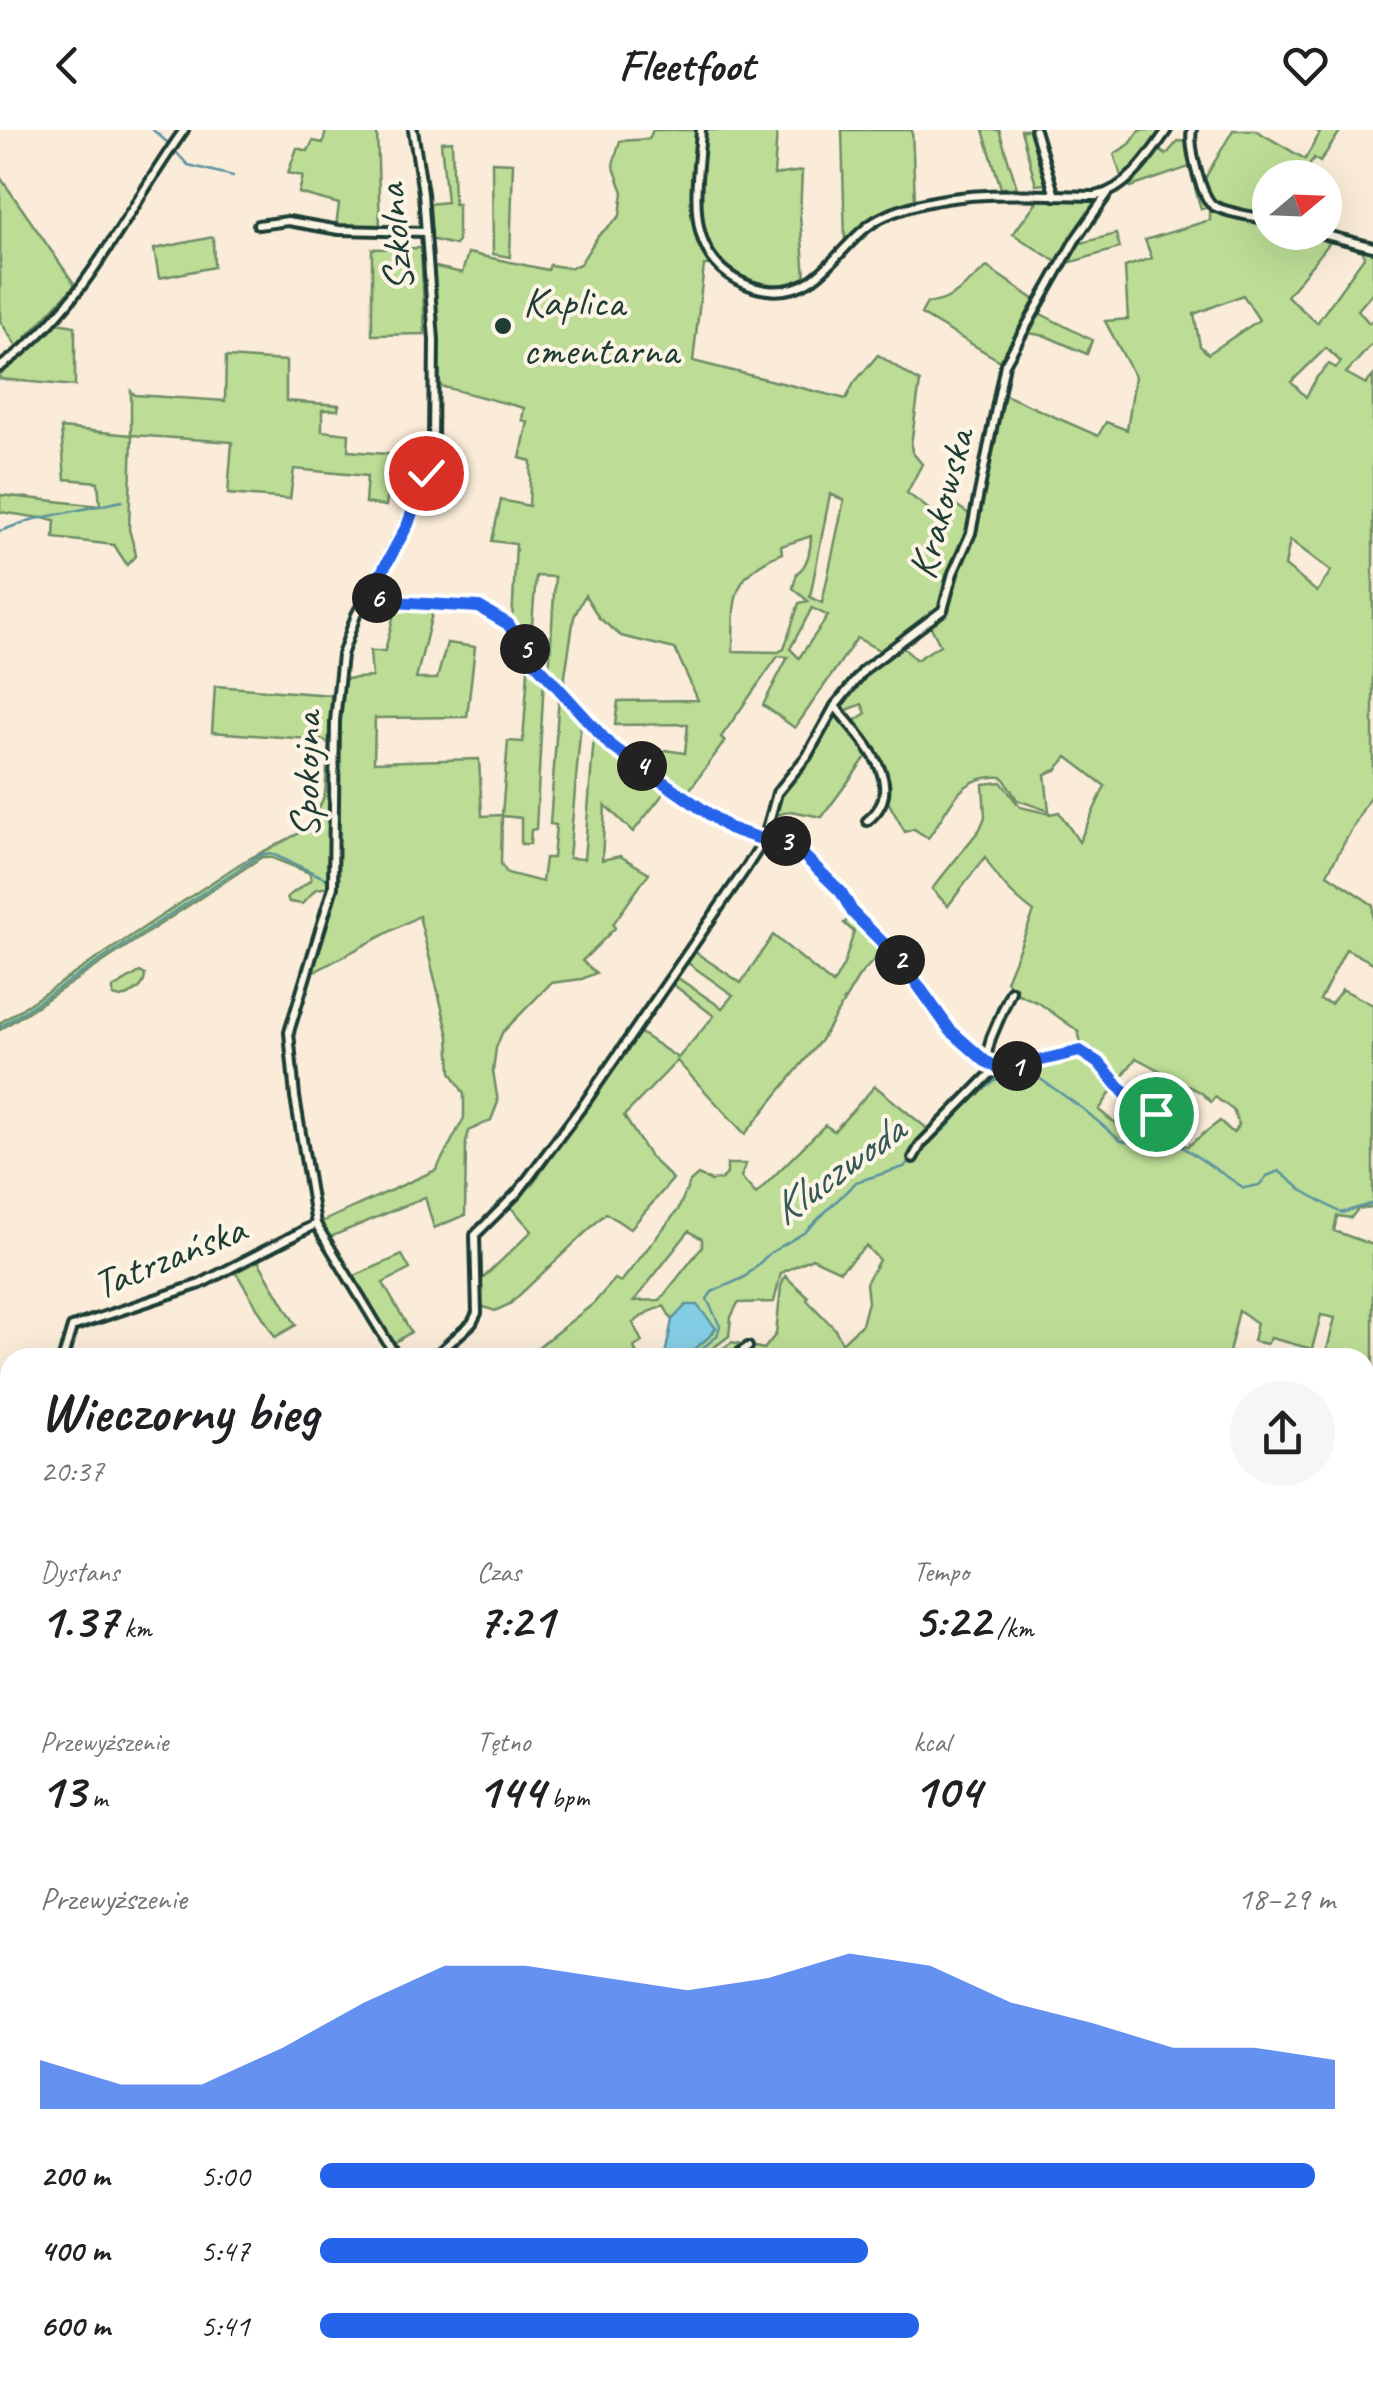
<!DOCTYPE html>
<html lang="pl">
<head>
<meta charset="utf-8">
<style>
  :root { --surface:#fff; --page:#f6f6f6; --text:#202124; --muted:#757577; --accent:#2563eb }
  body { margin:0; font-family:Caveat,sans-serif; background:var(--page); color:var(--text); height:100vh; display:flex; flex-direction:column; font-size:38px; white-space:nowrap }
  * { box-sizing:border-box; margin:0 }
  p { font-size:32px; color:var(--muted) }
  .icon { flex:none; width:55px; height:55px; fill:none; stroke:currentColor; stroke-width:2; stroke-linecap:round; stroke-linejoin:round }
  .map { position:relative; flex:1; overflow:hidden }
  .side { position:absolute; left:0px; top:1218px; width:1375px; height:1038px; display:flex; flex-direction:column; background:var(--surface); border-radius:30px 30px 0 0; box-shadow:0 10px 40px #0002 }
  .side>* { flex:none }
  .needle { width:65px; rotate:71deg }
  .controls { position:absolute; left:1252px; top:30px; display:grid; gap:20px }
  .controls a { display:grid; place-items:center; width:90px; height:90px; border-radius:50%; background:var(--surface); box-shadow:0 10px 40px #0002; font-size:50px }
  .pin { position:absolute; display:grid; place-items:center; width:85px; height:85px; color:#fff; margin:-42px; border:5px solid #fff; border-radius:50%; box-shadow:0 2px 10px #0007 }
  .km { position:absolute; width:50px; height:50px; margin:-25px; border-radius:50%; background:#222; color:#fff; font-size:28px; line-height:50px; text-align:center }
  .round { display:grid; place-items:center; flex:none; width:105px; height:105px; border-radius:52px; background:var(--page) }
  .overview { display:flex; align-items:center; justify-content:space-between; height:170px; padding:0 40px }
  h1 { font-size:55px; font-weight:800; line-height:75px }
  .stats { display:grid; grid-template-columns:repeat(3,1fr); gap:15px; height:170px; padding:10px 40px }
  .stats div { display:grid; align-content:center }
  .stats b { font-size:50px; font-weight:800 }
  .stats small { font-size:28px; font-weight:400 }
  .stats p { font-size:28px }
  .chart { height:280px; padding:20px 40px }
  .chart p { display:flex; justify-content:space-between }
  .chart svg { width:100%; height:180px; margin-top:10px; fill:var(--accent); opacity:.7 }
  ul { padding:0 40px; list-style:none; font-size:32px }
  li { display:grid; grid-template-columns:160px 120px 1fr; align-items:center; height:75px }
  li i { height:25px; border-radius:12px; background:var(--accent) }
  header { display:flex; justify-content:space-between; align-items:center; height:130px; padding:0 40px; background:var(--surface); font-size:45px; font-weight:800 }
  .map>svg:first-child { display:block }
  .green { fill:#bddd96; stroke:#6e8d65; stroke-width:2.5; fill-rule:evenodd }
  .water { fill:#84cee5; stroke:#5c949e; stroke-width:2.5 }
  .lines { fill:none; stroke-linecap:round; stroke-linejoin:round }
  .stream { stroke:#5c949e; stroke-width:2.5 }
  .minor-casing { stroke:#1f3d34; stroke-width:14 }
  .minor { stroke:#fcf5e5; stroke-width:6 }
  .route-casing { stroke:#fff; stroke-width:20 }
  .route { stroke:#2563eb; stroke-width:12 }
  .poi-dot { fill:#1f3d34; stroke:#fcf5e5; stroke-width:4 }
  .labels { text-anchor:middle; dominant-baseline:central; stroke-width:8; stroke-linejoin:round; paint-order:stroke }
  .street-label { font-size:42px; fill:#1f3d34; stroke:#fcf5e5 }
  .poi-label { font-size:42px; fill:#1f3d34; stroke:#fcf5e5; text-anchor:start }
  .water-label { font-size:45px; font-style:italic; fill:#335a57; stroke:#fcf5e5 }
</style>
</head>
<body>
<header><svg class="icon" aria-label="back" viewBox="0 0 24 24"><path d="M15 5l-7 7 7 7"/></svg>Fleetfoot<svg class="icon" aria-label="heart" viewBox="0 0 24 24"><path d="M12 20l-8-8c-3-5 5-10 8-4 3-6 11-1 8 4z"/></svg></header>
<div class="map">
<svg width="1373" height="2254" viewBox="0 0 1373 2254">
  <rect width="100%" height="100%" fill="#faecd8"/>
  <filter id="ink" filterUnits="userSpaceOnUse"><feTurbulence type="fractalNoise" baseFrequency=".01" numOctaves="2"/><feDisplacementMap in="SourceGraphic" scale="20" xChannelSelector="R" yChannelSelector="G"/><feConvolveMatrix kernelMatrix="1 2 1 2 8 2 1 2 1" color-interpolation-filters="sRGB"/></filter>
  <g filter="url(#ink)">
    <g class="green">
      <path d="M 326,0 L 377,0 L 380,98 L 336,97 L 339,74 L 299,63 L 303,46 L 288,43 L 297,18 L 308,21 L 313,11 L 323,13 Z"/>
      <path d="M 653,0 L 699,0 L 694,95 L 698,115 L 712,135 L 704,135 L 693,231 L 846,269 L 854,253 L 878,225 L 920,252 L 911,314 L 912,322 L 922,334 L 907,363 L 942,389 L 953,373 L 972,386 L 970,401 L 954,432 L 937,481 L 881,521 L 857,508 L 795,598 L 763,575 L 788,527 L 778,526 L 721,607 L 725,611 L 688,662 L 630,624 L 639,618 L 657,630 L 665,620 L 685,623 L 688,594 L 615,595 L 618,571 L 698,570 L 675,519 L 621,506 L 599,488 L 585,465 L 574,487 L 563,559 L 549,544 L 555,447 L 536,446 L 530,518 L 512,493 L 516,414 L 492,411 L 501,370 L 529,376 L 531,331 L 520,328 L 528,292 L 522,290 L 524,278 L 440,256 L 432,136 L 462,143 L 468,123 L 548,140 L 550,135 L 570,138 L 580,134 L 598,106 L 620,86 L 623,62 L 613,35 L 620,11 L 649,9 ZM 830,364 L 844,370 L 822,473 L 810,467 ZM 811,406 C 811,418 808,436 797,443 L 793,458 L 808,471 L 799,473 L 784,519 L 778,522 L 733,521 C 734,470 729,445 782,423 L 781,416 ZM 812,478 L 828,486 L 799,528 L 790,519 Z"/>
      <path d="M 704,0 L 777,0 L 774,45 L 802,41 L 800,86 L 805,147 C 789,155 770,157 752,150 C 687,128 702,55 704,0 Z"/>
      <path d="M 842,0 L 912,0 L 915,71 C 886,79 867,91 845,111 Z"/>
      <path d="M 983,0 L 999,0 L 1017,58 L 1001,58 Z"/>
      <path d="M 1021,0 L 1033,0 L 1048,52 L 1047,58 L 1045,54 L 1036,55 Z"/>
      <path d="M 1140,0 L 1163,0 L 1122,49 L 1114,24 L 1130,14 Z"/>
      <path d="M 1233,0 L 1255,0 L 1305,29 L 1320,3 L 1315,0 L 1341,0 L 1320,32 L 1314,28 L 1302,47 L 1292,47 L 1279,40 L 1275,47 L 1270,48 L 1270,57 L 1256,85 C 1228,78 1213,82 1203,52 Z"/>
      <path d="M 452,11 L 454,74 L 458,74 L 458,111 L 455,115 L 430,109 L 426,74 L 447,72 L 441,12 Z"/>
      <path d="M 1178,11 L 1188,12 L 1207,72 L 1270,92 L 1270,102 L 1307,103 L 1373,120 L 1373,162 L 1358,180 L 1369,193 L 1373,190 L 1373,213 L 1346,243 L 1366,254 L 1373,246 L 1373,661 L 1327,744 L 1373,775 L 1373,833 L 1346,819 L 1320,870 L 1331,874 L 1342,859 L 1373,875 L 1373,1077 L 1358,1079 L 1351,1088 L 1337,1086 L 1334,1101 L 1373,1115 L 1373,1261 L 1365,1296 L 1365,1228 L 1325,1227 L 1335,1188 L 1321,1185 L 1312,1219 L 1271,1208 L 1267,1214 L 1253,1211 L 1257,1193 L 1239,1180 L 1228,1227 L 710,1227 L 732,1212 L 764,1219 L 776,1204 L 781,1156 L 785,1146 L 808,1167 L 807,1170 L 835,1199 L 842,1213 L 862,1194 L 868,1172 L 866,1153 L 879,1130 L 866,1116 L 840,1141 L 812,1128 L 781,1143 L 774,1172 L 738,1173 L 731,1187 L 729,1206 L 701,1227 L 666,1227 L 665,1225 L 688,1225 L 713,1203 L 686,1176 L 672,1190 L 664,1176 L 648,1182 L 633,1193 L 642,1212 L 634,1217 L 638,1227 L 524,1228 L 593,1174 L 615,1149 L 621,1152 L 678,1080 L 690,1052 L 698,1045 L 711,1051 L 721,1050 L 727,1044 L 727,1034 L 746,1034 L 741,1047 L 756,1064 L 825,995 L 834,1001 L 875,956 L 935,1005 L 967,969 L 1005,939 L 1038,935 L 1079,923 L 1088,925 L 1115,956 L 1099,980 C 1123,1003 1156,1011 1188,1016 L 1220,991 L 1233,1003 L 1239,995 L 1233,980 L 1215,967 L 1211,972 L 1202,963 L 1136,928 L 1118,952 L 1082,916 L 1078,901 L 1039,873 L 1018,864 L 1006,851 L 1034,782 C 1013,766 998,751 985,727 L 948,776 L 932,759 L 980,699 L 985,687 L 983,654 L 1001,652 L 1020,677 L 1050,684 L 1059,682 L 1079,712 L 1105,656 L 1067,627 L 1056,640 L 1045,644 L 1049,681 L 1017,670 L 1003,647 C 958,643 951,678 928,708 L 914,699 L 905,702 L 886,668 L 883,639 L 875,621 L 850,594 L 866,583 L 862,574 L 842,582 L 840,576 L 860,550 L 901,515 L 916,530 L 940,515 L 930,495 L 945,483 L 970,415 L 1001,263 L 1098,306 L 1106,292 L 1127,300 L 1135,247 L 1105,191 L 1128,189 L 1125,137 L 1152,128 L 1145,110 L 1210,90 L 1210,77 L 1201,79 L 1189,37 L 1131,57 L 1128,53 L 1158,19 L 1166,25 ZM 1331,111 L 1363,121 L 1364,127 L 1317,193 L 1287,166 ZM 1243,165 L 1259,190 L 1208,224 L 1200,216 L 1194,184 ZM 1326,218 L 1341,232 L 1336,238 L 1329,234 L 1317,247 L 1306,267 L 1291,252 ZM 1290,410 L 1331,441 L 1317,462 L 1285,436 ZM 689,1101 L 702,1109 L 702,1117 L 660,1170 L 634,1171 Z"/>
      <path d="M 492,32 L 513,33 L 510,127 L 493,124 Z"/>
      <path d="M 0,47 L 75,155 L 17,217 L 0,191 Z"/>
      <path d="M 1040,67 L 1082,70 L 1101,68 L 1058,133 L 1013,104 Z"/>
      <path d="M 1116,104 L 1120,118 L 1065,134 L 1077,114 Z"/>
      <path d="M 213,107 L 214,137 L 159,148 L 154,119 Z"/>
      <path d="M 421,118 L 425,204 L 372,205 L 372,119 Z"/>
      <path d="M 987,137 L 1035,170 L 1002,232 L 921,184 L 927,173 C 952,173 968,152 987,137 Z"/>
      <path d="M 1035,181 L 1092,210 L 1087,224 L 1046,206 L 1023,202 Z"/>
      <path d="M 57,193 L 75,196 L 75,256 L 0,249 L 0,243 Z"/>
      <path d="M 226,227 L 286,231 L 286,271 L 339,275 L 338,280 L 322,280 L 322,301 L 349,304 L 348,321 L 425,327 L 419,348 L 389,346 L 386,376 L 365,373 L 367,346 L 294,339 L 290,369 L 228,364 L 232,312 L 132,305 L 129,399 L 136,425 L 127,435 L 114,415 L 54,408 L 55,390 L 0,382 L 0,365 L 100,376 L 98,352 L 65,349 L 61,298 L 131,305 L 131,261 L 135,265 L 225,271 Z"/>
      <path d="M 396,476 L 434,476 L 416,549 L 437,549 L 447,513 L 475,517 L 467,587 L 375,588 L 374,632 L 479,629 L 482,686 L 502,685 L 508,611 L 523,612 L 529,526 L 544,547 L 536,699 L 531,700 L 530,714 L 521,714 L 521,688 L 502,686 L 501,734 L 507,743 L 542,752 L 545,728 L 553,728 L 556,695 L 550,694 L 559,565 L 581,592 L 569,728 L 584,729 L 594,607 L 668,658 L 633,702 L 605,675 L 602,730 L 620,726 L 649,743 L 613,794 L 615,798 L 582,831 L 596,843 L 582,849 L 551,853 L 502,903 L 496,918 L 493,941 L 498,972 L 491,990 L 469,1001 L 466,1012 L 465,1085 L 434,1098 L 425,1067 L 328,1108 L 319,1093 L 436,1040 L 464,988 L 464,964 L 451,942 L 449,906 L 419,786 L 312,843 L 339,751 L 338,588 L 343,549 L 372,547 L 370,521 L 385,521 Z"/>
      <path d="M 215,556 L 331,565 L 330,757 L 316,759 L 302,774 L 289,772 L 287,767 L 311,750 L 310,743 L 270,727 L 262,727 L 0,900 L 0,893 L 241,733 L 311,697 L 325,664 L 329,614 L 324,610 L 212,602 Z"/>
      <path d="M 834,581 L 869,623 L 822,687 L 791,681 L 774,686 L 782,661 L 814,622 Z"/>
      <path d="M 852,786 L 885,818 L 859,846 L 821,910 L 745,1004 L 677,931 L 624,986 L 650,1027 L 673,1049 L 630,1099 L 606,1083 L 510,1174 L 495,1181 L 481,1176 L 479,1152 L 532,1101 L 509,1075 L 532,1055 L 639,902 L 678,928 L 714,886 L 670,852 L 675,846 L 722,878 L 733,865 L 685,831 L 692,820 L 741,853 L 773,805 L 833,854 L 844,834 L 854,802 L 844,793 Z"/>
      <path d="M 140,842 L 145,845 C 145,859 132,863 121,868 L 113,866 L 113,858 Z"/>
      <path d="M 402,1125 L 410,1139 L 383,1153 L 411,1202 L 394,1213 L 352,1147 Z"/>
      <path d="M 257,1129 L 296,1195 L 275,1207 L 235,1141 Z"/>
      <path d="M 1373,1359 L 1373,1619 L 1365,1654 L 1365,1547 L 1368,1534 L 1365,1532 L 1365,1396 Z"/>
      <path d="M 10,1438 L 10,1569 L 0,1555 L 0,1444 Z"/>
      <path d="M 0,1846 L 10,1850 L 10,1905 L 0,1900 Z"/>
      <path d="M 1365,1919 L 1373,1922 L 1373,1970 L 1365,1970 Z"/>
      <path d="M 0,1983 L 10,1990 L 10,2055 L 0,2047 Z"/>
      <rect x="1365" y="2073" width="8" height="50"/>
      <path d="M 0,2074 L 10,2083 L 10,2123 L 0,2127 Z"/>
      <path d="M 1365,2217 L 1373,2217 L 1373,2254 L 1161,2254 L 1161,2246 L 1182,2245 L 1365,2245 Z"/>
      <path d="M 93,2245 L 147,2245 L 150,2252 L 96,2254 Z"/>
      <path d="M 317,2245 L 890,2245 L 889,2254 L 282,2254 Z"/>
    </g>
    <path class="water" d="M 686,1175 L 697,1175 L 716,1198 L 710,1206 L 688,1225 L 665,1225 L 672,1190 Z"/>
    <g class="lines">
      <g class="stream">
        <path d="M 153,0 L 168,13"/>
        <path d="M 174,20 L 188,35 L 233,46"/>
        <path d="M 0,401 L 31,390 L 122,371"/>
        <path d="M 0,897 L 260,725 L 270,723 L 327,749"/>
        <path d="M 971,968 L 1012,939 L 1039,948 L 1083,979 L 1121,1011 L 1156,1017 L 1161,1013 L 1173,1019 L 1181,1016 L 1244,1058 L 1259,1055 L 1267,1046 L 1279,1041 L 1302,1060 L 1341,1083 L 1373,1073"/>
        <path d="M 919,1022 L 950,994 L 965,974"/>
        <path d="M 691,1228 L 717,1206 L 720,1196 L 707,1169 L 712,1162 L 745,1147 L 770,1123 L 805,1102 L 856,1052 L 904,1037 L 910,1031"/>
        <path d="M 0,1756 L 10,1735"/>
        <path d="M 0,1936 L 10,1946"/>
        <path d="M 490,2245 L 496,2254"/>
        <path d="M 1372,2254 L 1373,2252"/>
      </g>
      <defs>
        <g id="minor">
          <path d="M 701,0 C 697,60 680,132 753,157 C 773,163 793,162 811,150 C 838,132 855,99 885,86 C 951,57 1027,65 1096,66 C 1128,59 1149,26 1167,0"/>
          <path d="M 1035,0 L 1055,66"/>
          <path d="M 1192,0 C 1188,14 1201,69 1214,76 C 1230,84 1253,86 1270,90"/>
          <path d="M 258,95 L 288,91 L 339,100 L 426,102"/>
          <path d="M 1314,102 L 1373,117"/>
          <path d="M 0,237 C 86,177 125,82 184,0"/>
          <path d="M 369,466 L 393,472 L 479,477 L 507,494 L 533,529 L 610,615 L 729,698 L 764,710 L 791,713 L 841,762 L 853,783 L 906,837 L 950,900 L 979,928 L 997,937 L 1012,937 L 1071,922 L 1090,924 L 1129,968 L 1165,989 L 1182,1005"/>
          <path d="M 835,576 C 858,606 912,655 867,691"/>
          <path d="M 985,931 L 991,908 L 1011,861"/>
          <path d="M 913,1028 L 921,1014 L 997,937"/>
          <path d="M 63,1228 L 72,1197 L 200,1154 L 316,1094"/>
          <path d="M 397,1228 L 316,1094 L 295,967 L 289,902 L 333,757 L 335,591 L 342,525 L 356,485 L 413,382 L 433,312 L 434,210 L 423,63 L 413,0"/>
          <path d="M 433,1228 L 472,1193 L 477,1183 L 475,1105 L 518,1062 L 586,971 L 746,738 L 764,710 L 777,663 L 807,626 L 835,576 L 865,539 L 943,480 L 953,443 L 971,403 L 1005,234 L 1075,110 L 1108,63"/>
          <path d="M 733,1228 L 748,1217"/>
          <path d="M 0,1438 L 10,1434"/>
          <path d="M 0,1634 L 10,1635"/>
          <path d="M 1365,1814 L 1373,1828"/>
          <path d="M 0,2130 L 7,2126"/>
          <path d="M 1013,2245 L 1015,2254"/>
          <path d="M 52,2254 L 68,2245"/>
        </g>
      </defs>
      <use href="#minor" class="minor-casing"/>
      <use href="#minor" class="minor"/>
    </g>
  </g>
  <g class="lines" filter="url(#ink)">
    <defs>
      <path id="route" d="M 426,343 L 408,394 L 369,466 L 393,472 L 479,477 L 508,494 L 532,529 L 610,615 L 729,698 L 764,710 L 791,713 L 841,762 L 853,783 L 900,830 L 950,900 L 985,931 L 997,937 L 1012,937 L 1080,921 L 1100,934 L 1129,968 L 1156,984"/>
    </defs>
    <use href="#route" class="route-casing"/>
    <use href="#route" class="route"/>
  </g>
  <circle class="poi-dot" cx="503" cy="196" r="10"/>
  <g class="labels">
    <g class="street-label">
      <text transform="translate(395 108) rotate(-95)">Szkolna</text>
      <text transform="translate(941 374) rotate(-75)">Krakowska</text>
      <text transform="translate(306 645) rotate(-89)">Spokojna</text>
      <text transform="translate(169 1127) rotate(-22)">Tatrzańska</text>
    </g>
    <g class="poi-label">
      <text x="523" y="172">Kaplica<tspan x="523" dy="48">cmentarna</tspan></text>
    </g>
    <g class="water-label">
      <text transform="translate(837 1040) rotate(-36)">Kluczwoda</text>
    </g>
  </g>
</svg>
<div class="controls">
<a><svg class="needle" viewBox="-14 -14 28 28"><path d="M0-13l5 13h-10z" fill="#e53935"/><path d="M0 13l5-13h-10z" fill="#757577"/></svg></a>
</div>
<div class="pin" style="left:1156px;top:984px;background:#1e9e55"><svg class="icon" aria-label="arrive" viewBox="0 0 24 24"><path d="M6 21V4h12l-3 4 3 4H6"/></svg></div>
<div class="pin" style="left:426px;top:343px;background:#d93025"><svg class="icon" aria-label="check" viewBox="0 0 24 24"><path d="M5 12l5 5 9-10"/></svg></div>
<b class="km" style="left:1017px;top:936px">1</b>
<b class="km" style="left:900px;top:830px">2</b>
<b class="km" style="left:786px;top:711px">3</b>
<b class="km" style="left:642px;top:636px">4</b>
<b class="km" style="left:525px;top:519px">5</b>
<b class="km" style="left:377px;top:468px">6</b>
<section class="side">
<div class="overview"><div><h1>Wieczorny bieg</h1><p>20:37</p></div><a class="round"><svg class="icon" aria-label="share" viewBox="0 0 24 24"><path d="M12 15V3M7 8l5-5 5 5M5 13v7h14v-7"/></svg></a></div>
<div class="stats">
<div><p>Dystans</p><b>1.37<small> km</small></b></div>
<div><p>Czas</p><b>7:21</b></div>
<div><p>Tempo</p><b>5:22<small> /km</small></b></div>
</div>
<div class="stats">
<div><p>Przewyższenie</p><b>13<small> m</small></b></div>
<div><p>Tętno</p><b>144<small> bpm</small></b></div>
<div><p>kcal</p><b>104</b></div>
</div>
<div class="chart"><p><span>Przewyższenie</span>18–29 m</p>
<svg viewBox="0 0 160 44" preserveAspectRatio="none"><path d="M0 44V32L10 38L20 38L30 29L40 18L50 9L60 9L70 12L80 15L90 12L100 6L110 9L120 18L130 23L140 29L150 29L160 32V44z"/></svg>
</div>
<ul>
<li><b>200 m</b>5:00<i style="width:98%"></i></li>
<li><b>400 m</b>5:47<i style="width:54%"></i></li>
<li><b>600 m</b>5:41<i style="width:59%"></i></li>
</ul>
</section>
</div>
</body>
</html>
